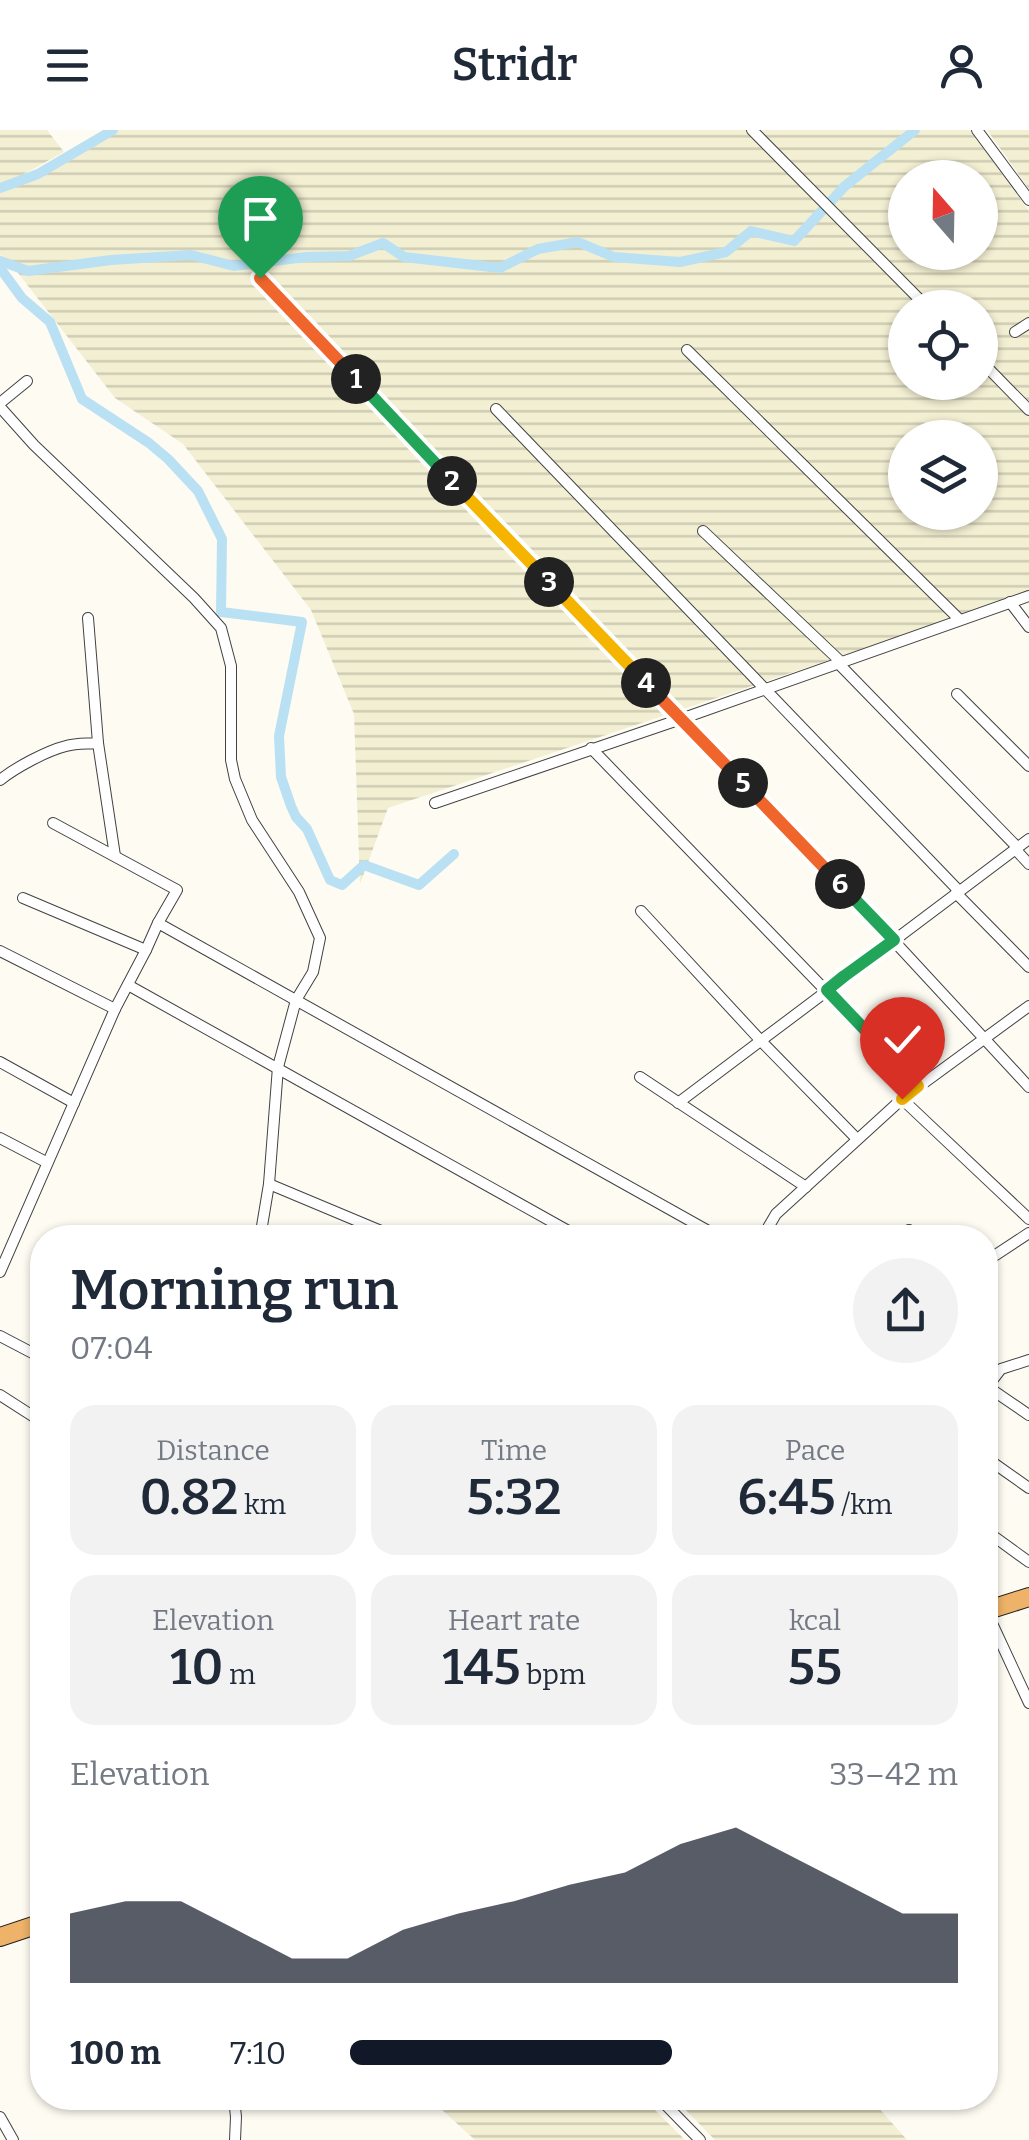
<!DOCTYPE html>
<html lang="en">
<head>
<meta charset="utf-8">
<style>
  :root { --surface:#fff; --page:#f2f2f3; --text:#1f2937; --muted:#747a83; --accent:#111827 }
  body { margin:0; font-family:Bitter,serif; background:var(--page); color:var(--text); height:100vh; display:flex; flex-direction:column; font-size:38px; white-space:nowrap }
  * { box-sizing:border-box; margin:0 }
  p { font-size:32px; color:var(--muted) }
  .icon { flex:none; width:55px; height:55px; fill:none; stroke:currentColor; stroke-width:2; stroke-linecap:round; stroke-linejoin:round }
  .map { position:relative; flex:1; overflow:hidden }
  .side { position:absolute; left:30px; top:1095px; width:968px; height:885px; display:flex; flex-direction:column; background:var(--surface); border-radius:40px; box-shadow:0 2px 8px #0004 }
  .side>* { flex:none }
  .needle { width:65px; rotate:340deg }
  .fabs { position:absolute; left:888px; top:30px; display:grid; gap:20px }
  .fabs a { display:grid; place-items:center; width:110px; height:110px; border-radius:50%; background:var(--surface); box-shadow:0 2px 8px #0004; font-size:50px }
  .pin { position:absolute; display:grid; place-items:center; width:85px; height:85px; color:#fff; margin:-102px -42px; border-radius:50% 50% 50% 0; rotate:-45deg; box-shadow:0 0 10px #0007 }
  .pin .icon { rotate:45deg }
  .km { position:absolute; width:50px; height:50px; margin:-25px; border-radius:50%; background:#222; color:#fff; font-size:28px; line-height:50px; text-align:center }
  .round { display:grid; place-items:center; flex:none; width:105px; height:105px; border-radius:52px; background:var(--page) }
  .summary { display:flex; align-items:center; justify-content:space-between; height:170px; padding:0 40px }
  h1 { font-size:55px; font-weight:600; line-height:75px }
  .stats { display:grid; grid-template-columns:repeat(3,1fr); gap:15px; height:170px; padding:10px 40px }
  .stats div { display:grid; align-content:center; border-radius:25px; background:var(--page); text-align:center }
  .stats b { font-size:50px; font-weight:600 }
  .stats small { font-size:28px; font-weight:400 }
  .stats p { font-size:28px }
  .chart { height:280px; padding:20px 40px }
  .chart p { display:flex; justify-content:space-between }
  .chart svg { width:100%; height:180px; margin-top:10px; fill:var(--accent); opacity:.7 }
  ul { padding:0 40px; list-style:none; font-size:32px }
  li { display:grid; grid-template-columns:160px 120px 1fr; align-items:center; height:75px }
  li i { height:25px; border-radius:12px; background:var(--accent) }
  header { display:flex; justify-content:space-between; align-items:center; height:130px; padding:0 40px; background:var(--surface); font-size:45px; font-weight:600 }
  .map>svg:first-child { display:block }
  .farmland { fill:url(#farmland-rules); fill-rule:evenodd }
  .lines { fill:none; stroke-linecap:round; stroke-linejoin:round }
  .canal { stroke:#b9e1f3; stroke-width:10 }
  .minor-casing { stroke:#424242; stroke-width:12 }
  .trunk-casing { stroke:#202020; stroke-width:20 }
  .minor { stroke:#fff; stroke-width:10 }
  .trunk { stroke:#eeb268; stroke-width:18 }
  .split-1-casing { stroke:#fff; stroke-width:20 }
  .split-2-casing { stroke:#fff; stroke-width:20 }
  .split-3-casing { stroke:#fff; stroke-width:20 }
  .split-4-casing { stroke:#fff; stroke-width:20 }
  .split-5-casing { stroke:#fff; stroke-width:20 }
  .split-6-casing { stroke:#fff; stroke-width:20 }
  .split-7-casing { stroke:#fff; stroke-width:20 }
  .split-8-casing { stroke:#fff; stroke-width:20 }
  .split-9-casing { stroke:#fff; stroke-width:20 }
  .split-1 { stroke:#f0652b; stroke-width:12 }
  .split-2 { stroke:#22a559; stroke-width:12 }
  .split-3 { stroke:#f5b400; stroke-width:12 }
  .split-4 { stroke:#f5b400; stroke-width:12 }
  .split-5 { stroke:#f0652b; stroke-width:12 }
  .split-6 { stroke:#f0652b; stroke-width:12 }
  .split-7 { stroke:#22a559; stroke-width:12 }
  .split-8 { stroke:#22a559; stroke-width:12 }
  .split-9 { stroke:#f5b400; stroke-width:12 }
</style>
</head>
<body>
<header><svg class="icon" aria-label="menu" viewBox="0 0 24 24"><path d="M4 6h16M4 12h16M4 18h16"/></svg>Stridr<svg class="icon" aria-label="person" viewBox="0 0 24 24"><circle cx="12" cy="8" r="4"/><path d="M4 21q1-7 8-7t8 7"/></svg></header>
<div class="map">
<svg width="1029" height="2010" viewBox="0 0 1029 2010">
  <defs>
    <pattern id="farmland-rules" width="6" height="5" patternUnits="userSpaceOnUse" patternTransform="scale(2.5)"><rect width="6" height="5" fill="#f3efd3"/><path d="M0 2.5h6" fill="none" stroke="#cfccb4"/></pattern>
  </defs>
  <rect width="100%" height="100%" fill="#fefbf2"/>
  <g class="farmland">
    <path d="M 0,0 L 47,0 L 64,22 L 0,57 Z"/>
    <path d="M 106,0 L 970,0 L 1029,81 L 1029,463 L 388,678 L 360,754 L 354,584 L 311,480 L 183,314 L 115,268 L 8,130 L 0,125 L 0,60 L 42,47 ZM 905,48 L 980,48 L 980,122 L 905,122 ZM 905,178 L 980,178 L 980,252 L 905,252 ZM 905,308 L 980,308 L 980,382 L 905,382 Z"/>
    <path d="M 987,0 L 1029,0 L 1029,59 Z"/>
    <path d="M 429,1968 L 643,1968 L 685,2010 L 475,2010 Z"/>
    <path d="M 674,1968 L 870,1968 L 907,2010 L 715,2010 Z"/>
  </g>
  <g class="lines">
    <g class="canal">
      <path d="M 0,58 L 38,44 L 113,0"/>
      <path d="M 0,131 L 28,141 L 111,130 L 191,125 L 234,136 L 306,127 L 349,126 L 383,113 L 404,127 L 500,138 L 538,119 L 578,112 L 614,127 L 680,132 L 726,122 L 751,101 L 794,111 L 845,56 L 915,0"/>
      <path d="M 0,138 L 22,168 L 50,192 L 82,269 L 149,313 L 168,329 L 198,361 L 222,409 L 221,482 L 302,492 L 279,606 L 281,647 L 291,676 L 296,687 L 307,699 L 330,750 L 342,755 L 364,735 L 419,755 L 454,724"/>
    </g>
    <defs>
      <g id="minor">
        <path d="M 752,0 L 928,178"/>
        <path d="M 977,0 L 1029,70"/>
        <path d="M 259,148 L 893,810 L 1029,957"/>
        <path d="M 1015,202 L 1029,193"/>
        <path d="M 687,220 L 960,490"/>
        <path d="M 980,230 L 1029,280"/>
        <path d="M 0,273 L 27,251"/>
        <path d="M 0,277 L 34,315 L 194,468 L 221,498 L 231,536 L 231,630 L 235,649 L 252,690 L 299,762 L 320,808 L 313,842 L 296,870 L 278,937 L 269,1054 L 260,1108"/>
        <path d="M 496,279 L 959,761"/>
        <path d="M 703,401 L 841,532"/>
        <path d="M 1010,472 L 1029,497"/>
        <path d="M 88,488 L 98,613 L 115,726"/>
        <path d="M 838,533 L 1018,718"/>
        <path d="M 957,564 L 1029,636"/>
        <path d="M 591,618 L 918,956"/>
        <path d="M 0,650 C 15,638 46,621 66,616 C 76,613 88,614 98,613"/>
        <path d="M 435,673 L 681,589 L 1029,466"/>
        <path d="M 53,693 L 177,760 L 158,793"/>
        <path d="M 1015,719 L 1029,734"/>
        <path d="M 956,763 L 1029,837"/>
        <path d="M 23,768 L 146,820 L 158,793 L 721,1108"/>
        <path d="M 641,781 L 762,912 L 857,1009"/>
        <path d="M 0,821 L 115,879"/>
        <path d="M 128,855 L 581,1108"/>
        <path d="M 0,932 L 74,973"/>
        <path d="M 640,947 L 806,1057"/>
        <path d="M 902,969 L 1029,1089"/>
        <path d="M 678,973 L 1029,709"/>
        <path d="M 0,1008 L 46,1032"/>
        <path d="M 269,1054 L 398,1108"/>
        <path d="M 909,1100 L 916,1108"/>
        <path d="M 762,1108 L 776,1084 L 902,969 L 1029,876"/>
        <path d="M 985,1132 L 1029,1103"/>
        <path d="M 0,1142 L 115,879 L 146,820"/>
        <path d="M 0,1206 L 42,1228"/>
        <path d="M 985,1255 L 1029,1285"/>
        <path d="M 987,1257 L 1001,1239 L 1029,1230"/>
        <path d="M 0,1265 L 42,1292"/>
        <path d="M 985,1327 L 1029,1358"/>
        <path d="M 985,1400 L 1029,1432"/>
        <path d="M 991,1491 L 1029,1573"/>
        <path d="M 234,1968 L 236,1987 L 235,2010"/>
        <path d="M 659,1968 L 700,2010"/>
        <path d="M 0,1987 L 13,2010"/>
      </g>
      <g id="trunk">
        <path d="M 985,1481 L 1029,1467"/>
        <path d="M 0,1807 L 42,1793"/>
      </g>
    </defs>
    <use href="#minor" class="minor-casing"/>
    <use href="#trunk" class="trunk-casing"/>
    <use href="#minor" class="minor"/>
    <use href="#trunk" class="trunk"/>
  </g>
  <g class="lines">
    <defs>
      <path id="split-1" d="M 260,148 L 356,249"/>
      <path id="split-2" d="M 356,249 L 452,351"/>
      <path id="split-3" d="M 452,351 L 549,452"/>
      <path id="split-4" d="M 549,452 L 646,553"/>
      <path id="split-5" d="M 646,553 L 743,653"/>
      <path id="split-6" d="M 743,653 L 840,754"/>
      <path id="split-7" d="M 840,754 L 894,810 L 843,847"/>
      <path id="split-8" d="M 843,847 L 827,860 L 909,946"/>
      <path id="split-9" d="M 902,969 L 918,956 L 909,946"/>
    </defs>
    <use href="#split-1" class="split-1-casing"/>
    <use href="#split-2" class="split-2-casing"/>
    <use href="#split-3" class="split-3-casing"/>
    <use href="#split-4" class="split-4-casing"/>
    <use href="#split-5" class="split-5-casing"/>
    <use href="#split-6" class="split-6-casing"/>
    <use href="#split-7" class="split-7-casing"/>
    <use href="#split-8" class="split-8-casing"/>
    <use href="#split-9" class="split-9-casing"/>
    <use href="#split-1" class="split-1"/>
    <use href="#split-2" class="split-2"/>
    <use href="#split-3" class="split-3"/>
    <use href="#split-4" class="split-4"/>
    <use href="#split-5" class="split-5"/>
    <use href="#split-6" class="split-6"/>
    <use href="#split-7" class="split-7"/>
    <use href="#split-8" class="split-8"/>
    <use href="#split-9" class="split-9"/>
  </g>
</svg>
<div class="fabs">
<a><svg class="needle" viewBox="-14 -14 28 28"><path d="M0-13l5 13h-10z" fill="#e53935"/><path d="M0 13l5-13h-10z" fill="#747a83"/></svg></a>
<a><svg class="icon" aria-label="locate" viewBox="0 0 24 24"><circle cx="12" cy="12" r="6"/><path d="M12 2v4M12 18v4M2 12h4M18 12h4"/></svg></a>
<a><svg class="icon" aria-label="layers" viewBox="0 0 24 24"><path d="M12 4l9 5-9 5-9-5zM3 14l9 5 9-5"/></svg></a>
</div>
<div class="pin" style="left:260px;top:148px;background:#1e9e55"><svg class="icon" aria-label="arrive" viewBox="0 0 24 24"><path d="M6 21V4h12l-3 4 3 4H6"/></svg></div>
<div class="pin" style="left:902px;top:969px;background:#d93025"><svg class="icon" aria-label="check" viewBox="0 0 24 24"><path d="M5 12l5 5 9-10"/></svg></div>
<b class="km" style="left:356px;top:249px">1</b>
<b class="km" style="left:452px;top:351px">2</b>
<b class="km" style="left:549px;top:452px">3</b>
<b class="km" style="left:646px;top:553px">4</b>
<b class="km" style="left:743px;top:653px">5</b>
<b class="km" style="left:840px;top:754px">6</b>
<section class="side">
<div class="summary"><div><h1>Morning run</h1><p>07:04</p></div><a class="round"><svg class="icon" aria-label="share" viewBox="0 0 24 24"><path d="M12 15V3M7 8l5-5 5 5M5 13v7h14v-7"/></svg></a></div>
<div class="stats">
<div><p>Distance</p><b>0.82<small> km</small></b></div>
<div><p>Time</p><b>5:32</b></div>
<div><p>Pace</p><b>6:45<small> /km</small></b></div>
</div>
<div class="stats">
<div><p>Elevation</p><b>10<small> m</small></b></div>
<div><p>Heart rate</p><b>145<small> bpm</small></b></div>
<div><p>kcal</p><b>55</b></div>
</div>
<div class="chart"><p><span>Elevation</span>33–42 m</p>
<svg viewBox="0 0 160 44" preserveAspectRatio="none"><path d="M0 44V27L10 24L20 24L30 31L40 38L50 38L60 31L70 27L80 24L90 20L100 17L110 10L120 6L130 13L140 20L150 27L160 27V44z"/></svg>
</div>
<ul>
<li><b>100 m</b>7:10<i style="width:53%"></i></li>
</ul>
</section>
</div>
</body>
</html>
